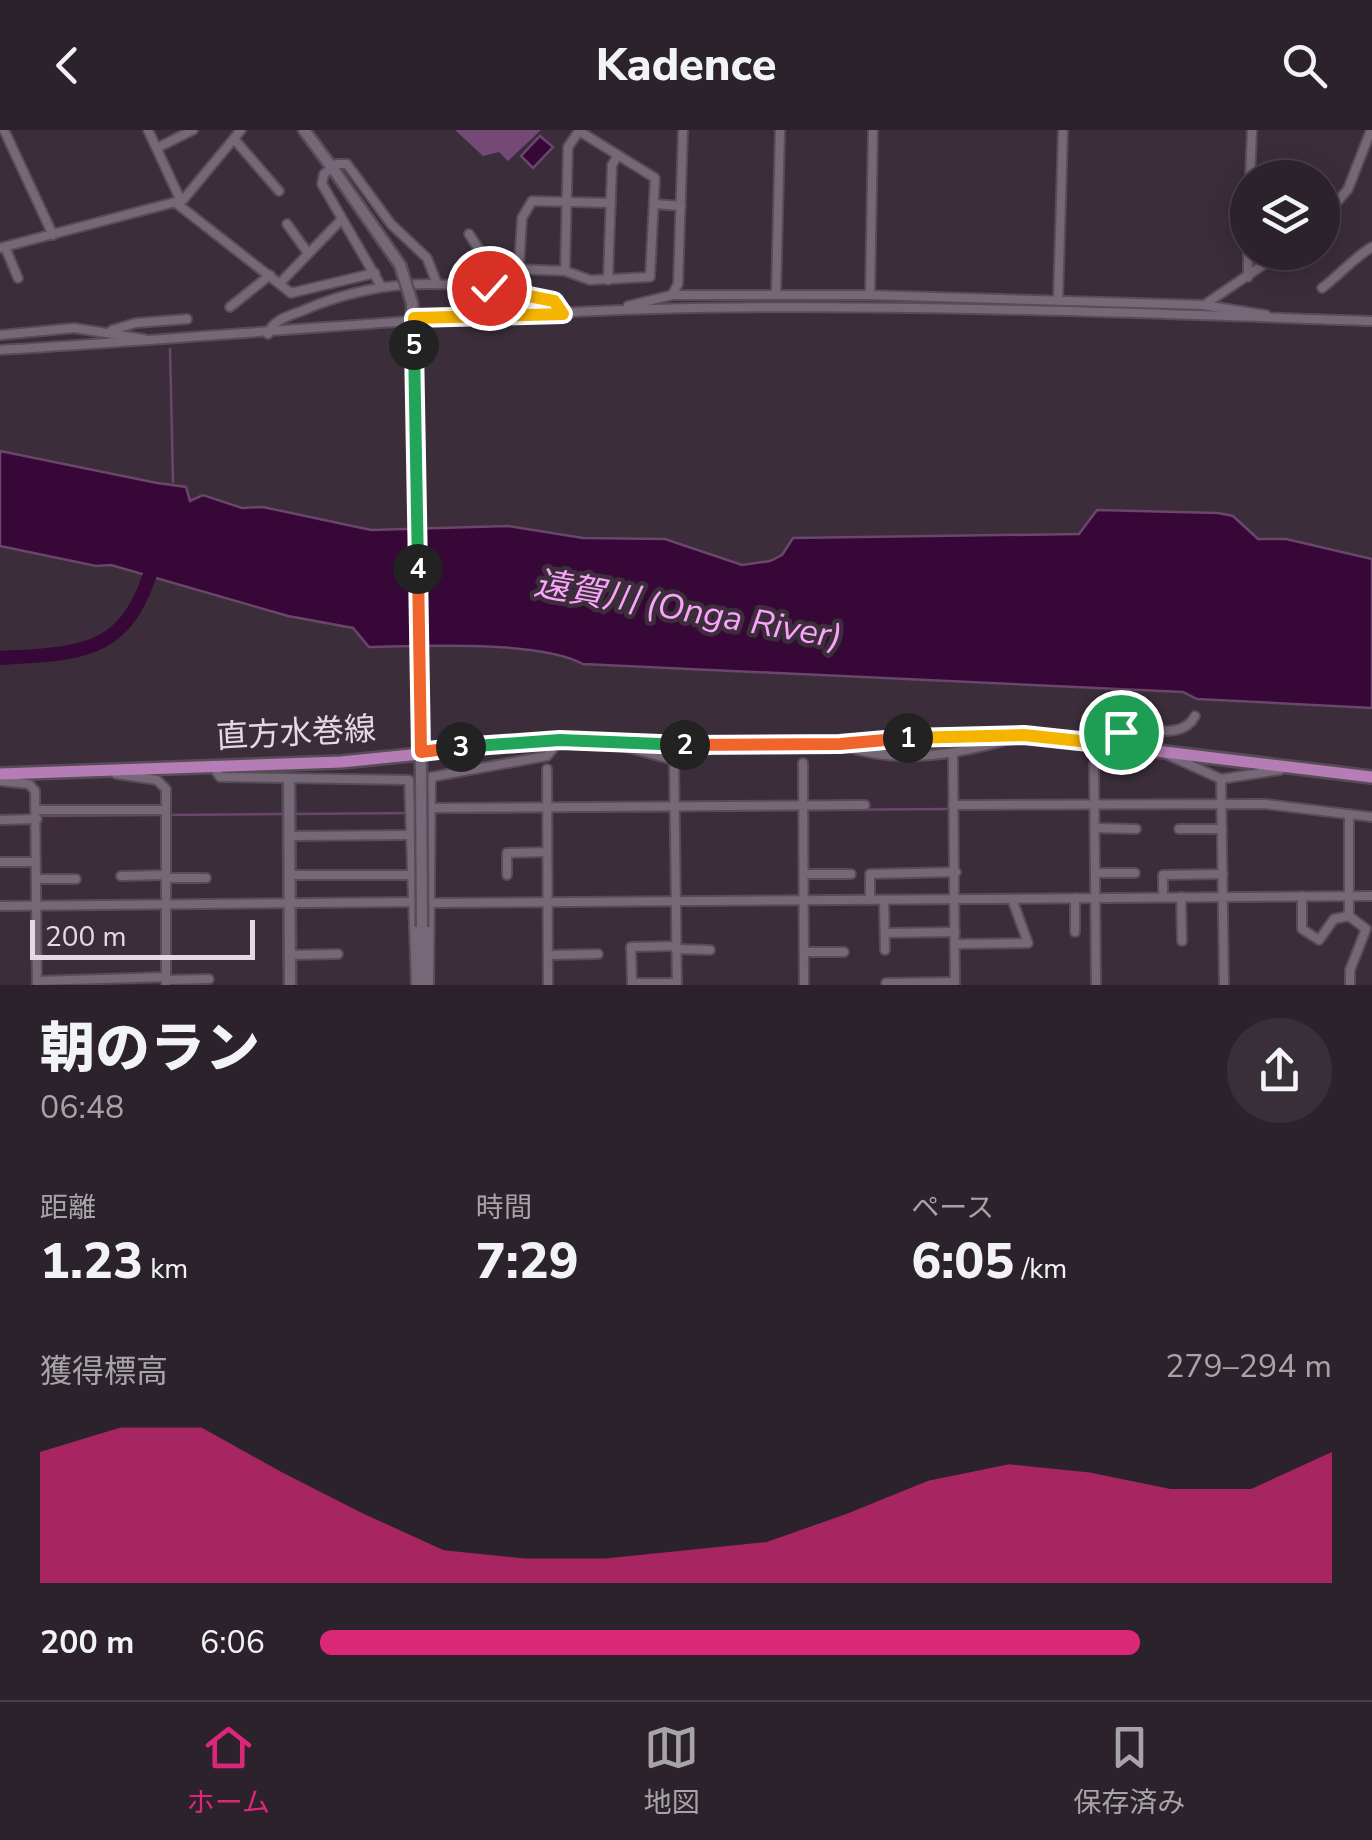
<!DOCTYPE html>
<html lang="ja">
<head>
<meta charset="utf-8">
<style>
  :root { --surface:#2c222c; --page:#382f38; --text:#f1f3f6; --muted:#a6a4a9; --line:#483f48; --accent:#db2777 }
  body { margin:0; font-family:"Nunito Sans","Noto Sans JP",sans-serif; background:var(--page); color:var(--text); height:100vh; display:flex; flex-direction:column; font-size:38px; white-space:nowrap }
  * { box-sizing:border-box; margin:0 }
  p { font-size:32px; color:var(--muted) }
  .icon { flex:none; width:55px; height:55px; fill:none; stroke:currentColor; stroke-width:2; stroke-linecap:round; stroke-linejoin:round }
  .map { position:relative; height:855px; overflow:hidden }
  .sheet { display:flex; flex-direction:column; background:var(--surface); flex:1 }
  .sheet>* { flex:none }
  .controls { position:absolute; left:1230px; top:30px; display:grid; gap:20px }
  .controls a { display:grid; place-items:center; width:110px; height:110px; border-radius:50%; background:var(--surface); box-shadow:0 5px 25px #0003,0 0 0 2px var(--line); font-size:50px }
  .scale { position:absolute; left:30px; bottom:25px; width:225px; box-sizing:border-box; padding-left:10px; border:5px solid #e3dae3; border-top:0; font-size:28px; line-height:35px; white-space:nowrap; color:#e3dae3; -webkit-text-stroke:8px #3b2e3a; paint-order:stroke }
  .pin { position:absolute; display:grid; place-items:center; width:85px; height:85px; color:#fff; margin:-42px; border:5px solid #fff; border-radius:50%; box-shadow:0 2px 10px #0007 }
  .km { position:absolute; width:50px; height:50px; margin:-25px; border-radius:50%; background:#222; color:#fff; font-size:28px; line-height:50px; text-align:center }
  .round { display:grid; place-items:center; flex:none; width:105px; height:105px; border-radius:52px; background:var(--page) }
  .head { display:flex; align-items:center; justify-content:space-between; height:170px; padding:0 40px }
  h1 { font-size:55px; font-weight:800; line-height:75px }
  .metrics { display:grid; grid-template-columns:repeat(3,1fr); gap:15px; height:170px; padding:10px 40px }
  .metrics div { display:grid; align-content:center }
  .metrics b { font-size:50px; font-weight:800 }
  .metrics small { font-size:28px; font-weight:400 }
  .metrics p { font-size:28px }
  .chart { height:280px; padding:20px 40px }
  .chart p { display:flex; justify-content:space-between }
  .chart svg { width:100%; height:180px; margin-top:10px; fill:var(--accent); opacity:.7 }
  ul { padding:0 40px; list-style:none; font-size:32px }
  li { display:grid; grid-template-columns:160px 120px 1fr; align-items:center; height:75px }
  li i { height:25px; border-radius:12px; background:var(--accent) }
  header { display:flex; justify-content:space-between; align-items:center; height:130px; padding:0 40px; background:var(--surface); font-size:45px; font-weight:800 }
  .menu { display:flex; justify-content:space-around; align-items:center; height:140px; border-top:2px solid var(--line); background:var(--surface); font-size:28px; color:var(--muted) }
  .menu a { display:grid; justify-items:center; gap:5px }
  .menu .current { color:var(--accent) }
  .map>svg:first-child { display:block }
  .green { fill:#754975 }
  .water { fill:#360737; stroke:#6a466b; stroke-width:2.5 }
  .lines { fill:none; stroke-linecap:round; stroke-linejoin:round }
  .stream { stroke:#6a466b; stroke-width:2.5 }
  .river { stroke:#360737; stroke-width:14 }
  .street-casing { stroke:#574d57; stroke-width:12 }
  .secondary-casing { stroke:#574d57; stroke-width:15 }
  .primary-casing { stroke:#574d57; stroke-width:16 }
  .street { stroke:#776877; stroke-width:8 }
  .secondary { stroke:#776877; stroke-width:10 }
  .primary { stroke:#b57cb5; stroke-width:11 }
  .secondary-bridge-casing { stroke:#574d57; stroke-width:15; stroke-linecap:butt }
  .secondary-bridge { stroke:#776877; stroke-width:10 }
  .split-1-casing { stroke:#fff; stroke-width:20 }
  .split-2-casing { stroke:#fff; stroke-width:20 }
  .split-3-casing { stroke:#fff; stroke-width:20 }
  .split-4-casing { stroke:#fff; stroke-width:20 }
  .split-5-casing { stroke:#fff; stroke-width:20 }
  .split-6-casing { stroke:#fff; stroke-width:20 }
  .split-1 { stroke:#f5b400; stroke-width:12 }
  .split-2 { stroke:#f0652b; stroke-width:12 }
  .split-3 { stroke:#22a559; stroke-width:12 }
  .split-4 { stroke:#f0652b; stroke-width:12 }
  .split-5 { stroke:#22a559; stroke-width:12 }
  .split-6 { stroke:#f5b400; stroke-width:12 }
  .labels { text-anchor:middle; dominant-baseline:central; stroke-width:9; stroke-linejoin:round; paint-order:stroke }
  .street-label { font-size:32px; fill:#e3dae3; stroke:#3b2e3a }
  .water-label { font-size:35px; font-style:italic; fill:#fba3fb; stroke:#3b2e3a }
</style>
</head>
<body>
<header><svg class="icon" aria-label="back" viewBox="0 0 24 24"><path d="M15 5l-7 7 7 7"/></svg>Kadence<svg class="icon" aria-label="search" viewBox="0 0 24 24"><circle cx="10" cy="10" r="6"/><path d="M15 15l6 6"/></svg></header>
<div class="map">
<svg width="1372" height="855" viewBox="0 0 1372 855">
  <rect width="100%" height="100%" fill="#3b2e3a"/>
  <path class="green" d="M 455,0 L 541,0 L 508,31 L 499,22 L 483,26 Z"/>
  <g class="water">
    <path d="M 540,6 L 553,17 L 533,38 L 521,26 Z"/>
    <path d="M 0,321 L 157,353 L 186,357 L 190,371 L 203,365 L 242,378 L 263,377 L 371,400 L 508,396 L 583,408 L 665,409 L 742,435 L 770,431 L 782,425 L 793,408 L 1079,404 L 1097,380 L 1218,383 L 1233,386 L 1258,409 L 1286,409 L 1372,429 L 1372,578 L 1197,569 L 1183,562 L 583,534 C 539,510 422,516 369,517 L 353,498 L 288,486 L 111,435 L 96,436 L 0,416 Z"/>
  </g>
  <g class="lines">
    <g class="stream">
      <path d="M 170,219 L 173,352"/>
      <path d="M 956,679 L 1108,678"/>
      <path d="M 806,680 L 948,679"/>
      <path d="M 551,682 L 798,680"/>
      <path d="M 431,683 L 543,682"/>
      <path d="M 291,684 L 418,683"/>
      <path d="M 0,686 L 13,686"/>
      <path d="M 36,686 L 283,684"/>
      <path d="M 551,768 L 588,768"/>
      <path d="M 431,769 L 543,768"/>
      <path d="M 0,772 L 18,772"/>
    </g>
    <path class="river" d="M 0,528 C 84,523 128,525 154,431"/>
    <defs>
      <g id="street">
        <path d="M 4,0 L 53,105"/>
        <path d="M 148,0 L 181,71"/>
        <path d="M 234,9 L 279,61"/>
        <path d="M 157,18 L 193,0"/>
        <path d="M 1250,48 L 1252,0"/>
        <path d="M 176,73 L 291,163 L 375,143"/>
        <path d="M 654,74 L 681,76"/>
        <path d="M 1322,90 L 1348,59 L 1371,0"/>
        <path d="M 287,94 L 308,123"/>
        <path d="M 469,104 L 491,138 L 489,158"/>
        <path d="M 5,117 L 18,148"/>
        <path d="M 0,118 L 183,70 L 241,0"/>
        <path d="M 519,136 L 522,88 L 532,71 L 611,73"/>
        <path d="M 491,138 L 565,141 L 590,150 L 650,147 L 655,48 L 579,1 L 568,17 L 565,141"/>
        <path d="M 1248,147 L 1248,122"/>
        <path d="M 608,150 L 612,35 L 618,25"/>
        <path d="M 280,153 L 342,89"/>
        <path d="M 381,156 L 322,54 L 324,44 L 336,34 L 347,34 L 391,94 L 427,128 L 436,151"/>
        <path d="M 1322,158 C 1341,144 1352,129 1372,117"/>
        <path d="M 672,165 L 678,154 L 683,0"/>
        <path d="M 776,165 L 780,0"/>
        <path d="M 870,165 L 873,0"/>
        <path d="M 1058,171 L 1063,0"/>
        <path d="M 1207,173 L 1282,122"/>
        <path d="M 628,176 L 672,165 L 870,165 L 1203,175 L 1266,185"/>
        <path d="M 230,177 L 270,145"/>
        <path d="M 112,200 L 136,193 L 187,189"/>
        <path d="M 268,204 C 273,189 290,186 304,180 C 394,142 462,152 554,171 L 563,184"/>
        <path d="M 0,205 L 74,198 L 144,209"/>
        <path d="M 0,220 C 219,207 436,185 655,179 C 893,173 1134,183 1372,191"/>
        <path d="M 840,614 C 892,635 957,625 1010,609"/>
        <path d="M 1117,615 L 1121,602 C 1144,595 1182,612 1195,586"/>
        <path d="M 622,616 L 674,630 L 714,618"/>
        <path d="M 1166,624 L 1221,649"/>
        <path d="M 953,625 L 955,855"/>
        <path d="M 674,630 L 677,855"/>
        <path d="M 803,633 L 804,855"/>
        <path d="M 1094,634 L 1096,855"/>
        <path d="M 212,635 L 220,647 L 409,650 L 416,855"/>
        <path d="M 547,639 L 548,855"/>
        <path d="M 116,644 L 157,650 L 166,659 L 166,855"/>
        <path d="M 1221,649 L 1224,855"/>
        <path d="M 1221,649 L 1280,640"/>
        <path d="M 0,651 L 29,654 L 35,661 L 37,855"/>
        <path d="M 953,675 L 1265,674 L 1372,687"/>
        <path d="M 433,678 L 865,675"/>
        <path d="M 36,680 L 165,680"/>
        <path d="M 1349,684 L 1349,786 L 1366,799 L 1350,840 L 1350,855"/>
        <path d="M 0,690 L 37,689"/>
        <path d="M 1095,698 L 1136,699"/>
        <path d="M 1179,699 L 1222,699"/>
        <path d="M 289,706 L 411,705"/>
        <path d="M 0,732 L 35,732"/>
        <path d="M 1096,743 L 1135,743"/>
        <path d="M 805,744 L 851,744"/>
        <path d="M 291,745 L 412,745"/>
        <path d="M 507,745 L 507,723 L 547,722"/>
        <path d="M 121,746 L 165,745"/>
        <path d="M 165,748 L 206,748"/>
        <path d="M 36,749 L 76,749"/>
        <path d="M 1302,766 L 1302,799 L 1319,810 L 1334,789 L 1349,786"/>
        <path d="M 1163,767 L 1163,745 L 1223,744"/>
        <path d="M 1181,767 L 1182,811"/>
        <path d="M 870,770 L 870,744 L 956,742"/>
        <path d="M 884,770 L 885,820"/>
        <path d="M 432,773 L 1372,766"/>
        <path d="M 0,776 L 413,772"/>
        <path d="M 1075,802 L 1075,768"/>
        <path d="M 885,803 L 955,802"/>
        <path d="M 955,814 L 1028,813 L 1012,769"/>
        <path d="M 676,816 L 631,817 L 632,853 L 677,853"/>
        <path d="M 676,819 L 710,820"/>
        <path d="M 804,822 L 844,822"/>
        <path d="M 289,825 L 338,824"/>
        <path d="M 548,825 L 598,824"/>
        <path d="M 166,850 L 209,849"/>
        <path d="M 37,851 L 166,847"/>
        <path d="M 886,853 L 955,852"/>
        <path d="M 429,855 L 431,647 L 547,626 L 560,610"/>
      </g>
      <g id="secondary">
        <path d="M 304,0 L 336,43"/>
        <path d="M 412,173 L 421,641"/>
        <path d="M 289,651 L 290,855"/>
        <path d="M 422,855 L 422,797"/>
      </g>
      <path id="primary" d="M 0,644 L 341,632 L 560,610 L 723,616 L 1024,605 L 1372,647"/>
    </defs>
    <use href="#street" class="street-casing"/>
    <use href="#secondary" class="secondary-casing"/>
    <use href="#primary" class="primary-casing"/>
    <use href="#street" class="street"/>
    <use href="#secondary" class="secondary"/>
    <use href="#primary" class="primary"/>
    <defs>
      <g id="secondary-bridge">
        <path d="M 336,43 L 400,135 L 412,173"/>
        <path d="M 421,641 L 422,797"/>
      </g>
    </defs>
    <use href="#secondary-bridge" class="secondary-bridge-casing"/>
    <use href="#secondary-bridge" class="secondary-bridge"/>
  </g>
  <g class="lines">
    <defs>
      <path id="split-1" d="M 908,608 L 1024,605 L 1117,615 L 1121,602"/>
      <path id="split-2" d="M 685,615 L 840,614 L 908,608"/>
      <path id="split-3" d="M 461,617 L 560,610 L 685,615"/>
      <path id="split-4" d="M 418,439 L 421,622 L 461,617"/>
      <path id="split-5" d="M 414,215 L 418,439"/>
      <path id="split-6" d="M 414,215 L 414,188 L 563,184 L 554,171 L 489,158"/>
    </defs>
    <use href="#split-1" class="split-1-casing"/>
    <use href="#split-2" class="split-2-casing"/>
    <use href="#split-3" class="split-3-casing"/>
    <use href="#split-4" class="split-4-casing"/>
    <use href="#split-5" class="split-5-casing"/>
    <use href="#split-6" class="split-6-casing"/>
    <use href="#split-1" class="split-1"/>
    <use href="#split-2" class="split-2"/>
    <use href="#split-3" class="split-3"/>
    <use href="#split-4" class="split-4"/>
    <use href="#split-5" class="split-5"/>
    <use href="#split-6" class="split-6"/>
  </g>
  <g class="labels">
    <g class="street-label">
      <text transform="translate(296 603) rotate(-3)">直方水巻線</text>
    </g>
    <g class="water-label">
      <text transform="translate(688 480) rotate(10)">遠賀川 (Onga River)</text>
    </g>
  </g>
</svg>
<div class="controls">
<a><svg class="icon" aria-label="layers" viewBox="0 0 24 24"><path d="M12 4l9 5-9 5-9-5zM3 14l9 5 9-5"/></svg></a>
</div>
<div class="scale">200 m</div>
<div class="pin" style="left:1121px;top:602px;background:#1e9e55"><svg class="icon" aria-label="arrive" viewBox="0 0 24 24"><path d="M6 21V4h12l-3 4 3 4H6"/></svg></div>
<div class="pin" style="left:489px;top:158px;background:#d93025"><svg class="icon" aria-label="check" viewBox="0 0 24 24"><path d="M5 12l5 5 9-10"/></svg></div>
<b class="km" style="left:908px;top:608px">1</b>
<b class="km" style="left:685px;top:615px">2</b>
<b class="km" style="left:461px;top:617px">3</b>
<b class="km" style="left:418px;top:439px">4</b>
<b class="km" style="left:414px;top:215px">5</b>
</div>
<section class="sheet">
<div class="head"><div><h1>朝のラン</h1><p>06:48</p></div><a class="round"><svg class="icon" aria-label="share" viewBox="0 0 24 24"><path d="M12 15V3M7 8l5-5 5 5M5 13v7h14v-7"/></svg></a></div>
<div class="metrics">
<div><p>距離</p><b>1.23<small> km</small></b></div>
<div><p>時間</p><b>7:29</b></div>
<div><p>ペース</p><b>6:05<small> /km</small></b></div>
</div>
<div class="chart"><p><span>獲得標高</span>279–294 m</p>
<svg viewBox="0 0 160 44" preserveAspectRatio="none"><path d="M0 44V12L10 6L20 6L30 17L40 27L50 36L60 38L70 38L80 36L90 34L100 27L110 19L120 15L130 17L140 21L150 21L160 12V44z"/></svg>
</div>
<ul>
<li><b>200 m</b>6:06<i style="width:81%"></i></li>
</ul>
</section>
<nav class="menu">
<a class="current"><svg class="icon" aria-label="home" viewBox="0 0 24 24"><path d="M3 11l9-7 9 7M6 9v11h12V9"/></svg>ホーム</a>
<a><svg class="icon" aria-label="map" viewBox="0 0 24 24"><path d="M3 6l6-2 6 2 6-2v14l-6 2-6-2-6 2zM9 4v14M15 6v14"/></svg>地図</a>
<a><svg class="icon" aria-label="saved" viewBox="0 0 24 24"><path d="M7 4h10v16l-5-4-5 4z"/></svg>保存済み</a>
</nav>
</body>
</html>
